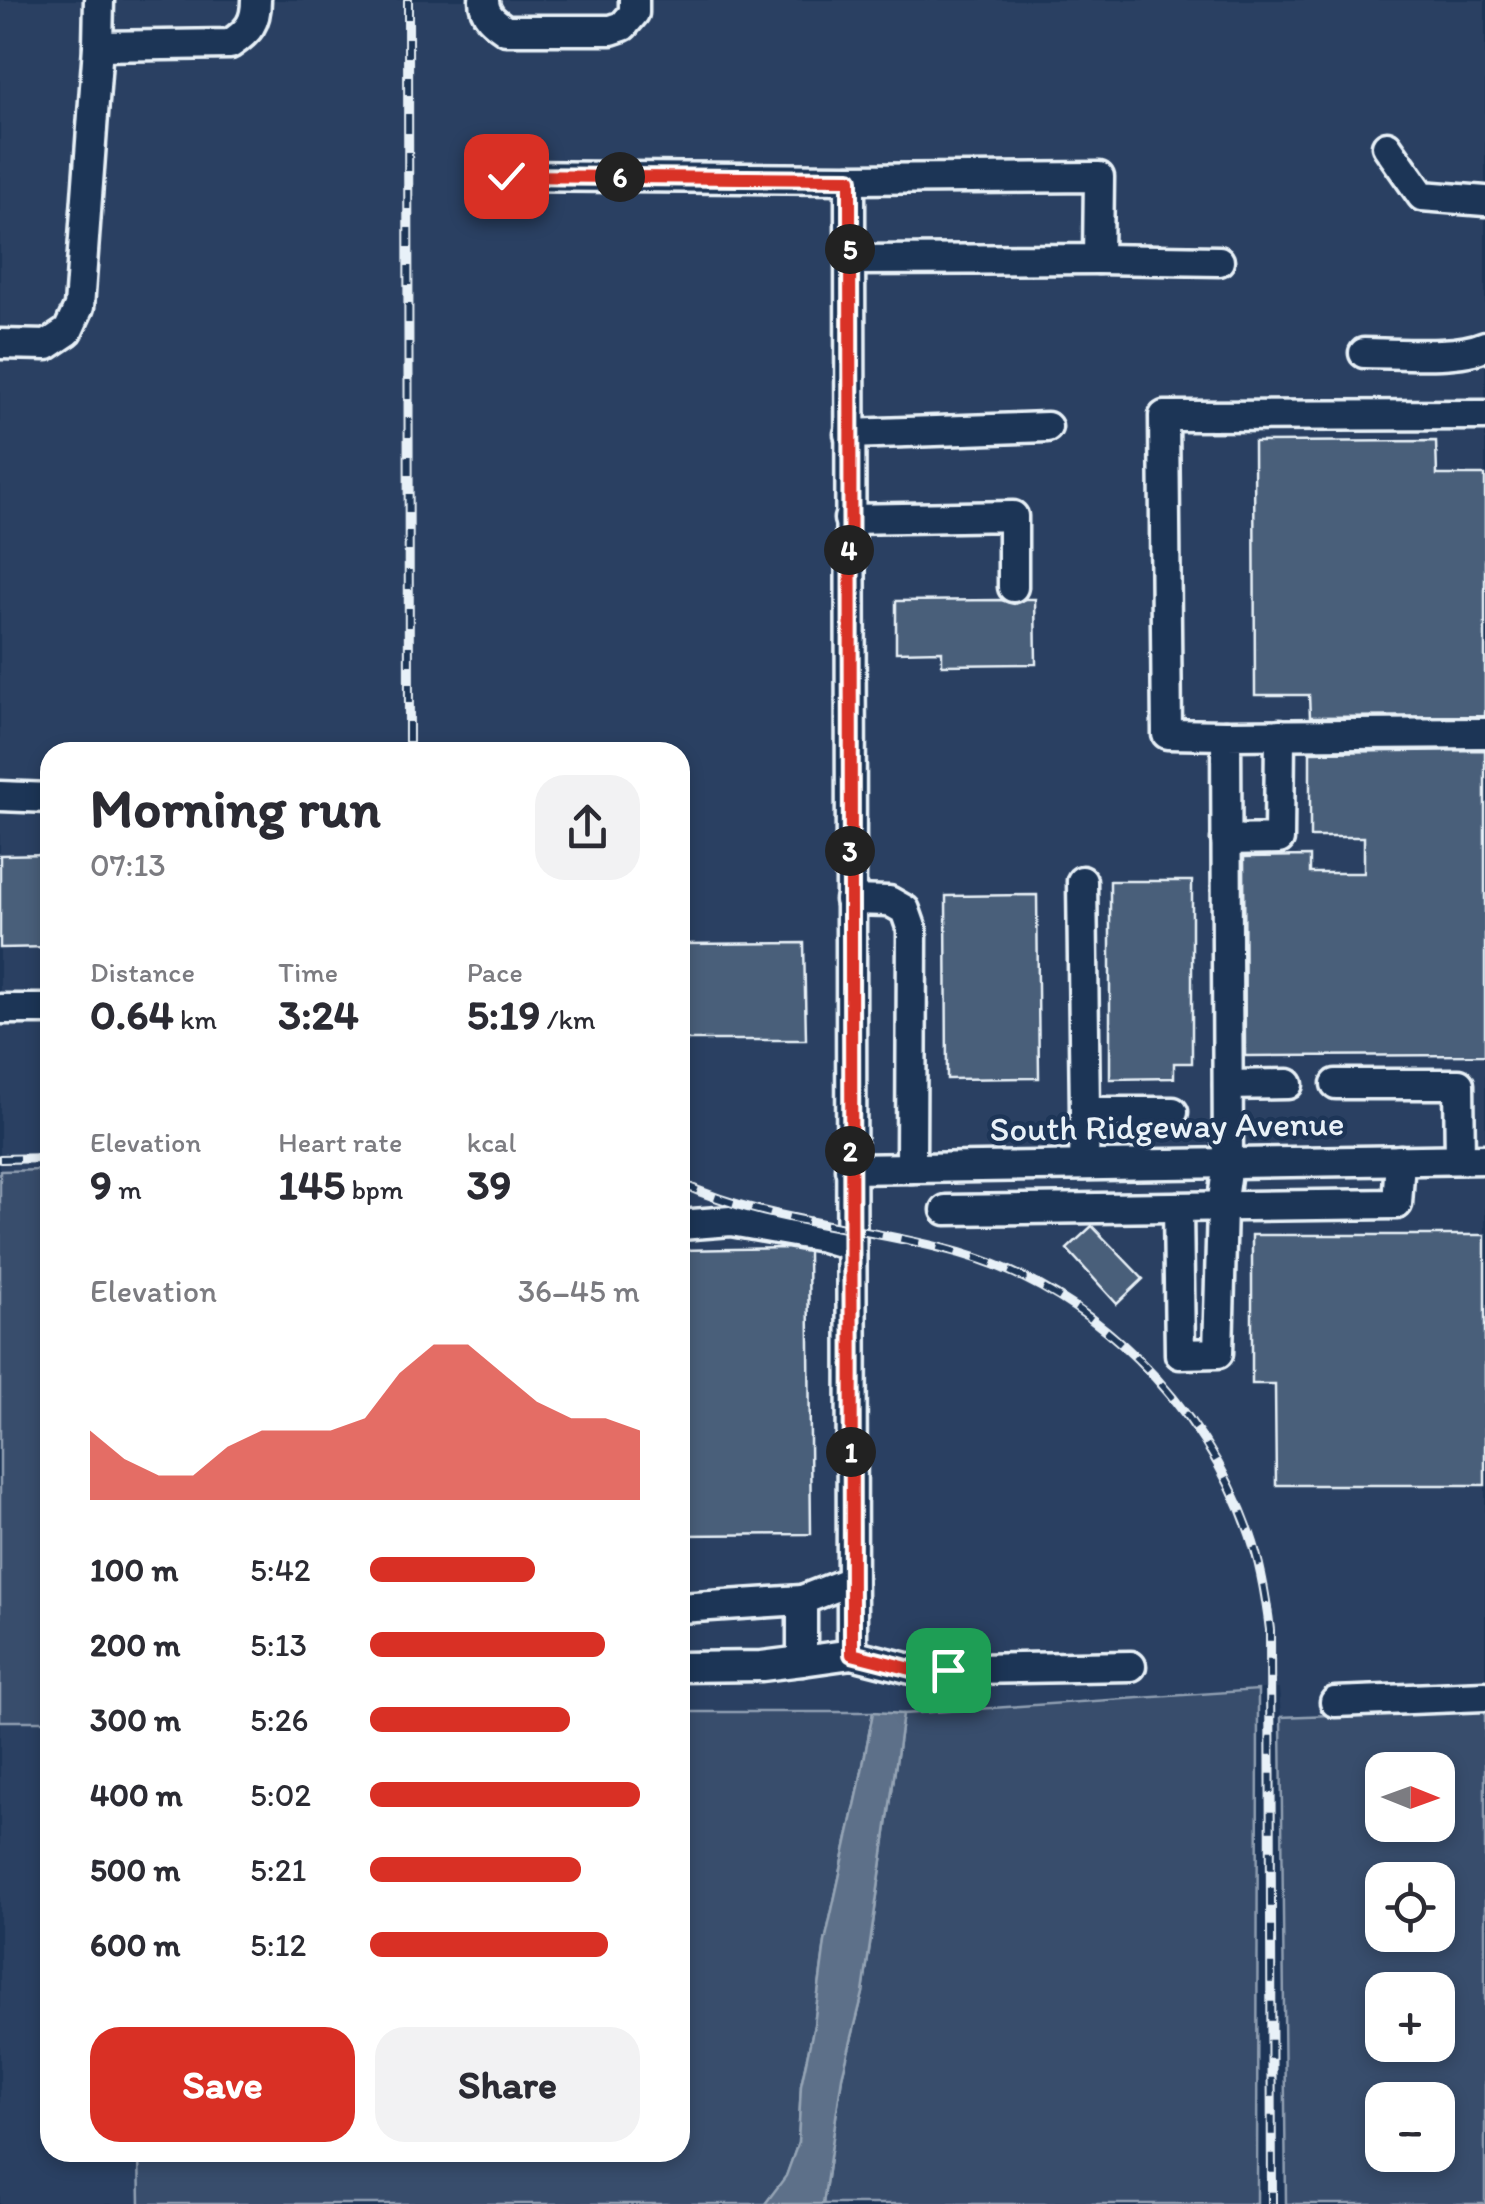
<!DOCTYPE html>
<html lang="en">
<head>
<meta charset="utf-8">
<style>
  :root { --surface:#fff; --page:#f2f2f3; --text:#2b2b33; --muted:#7c7c81; --accent:#d93025 }
  body { margin:0; font-family:Itim,sans-serif; background:var(--page); color:var(--text); height:100vh; display:flex; flex-direction:column; font-size:38px; white-space:nowrap }
  * { box-sizing:border-box; margin:0 }
  p { font-size:32px; color:var(--muted) }
  .icon { flex:none; width:55px; height:55px; fill:none; stroke:currentColor; stroke-width:2; stroke-linecap:round; stroke-linejoin:round }
  .map { position:relative; flex:1; overflow:hidden }
  .sheet { position:absolute; left:40px; top:742px; width:650px; height:1420px; display:flex; flex-direction:column; background:var(--surface); border-radius:30px; box-shadow:0 5px 15px #0003 }
  .sheet>* { flex:none }
  .needle { width:65px; rotate:91deg }
  .controls { position:absolute; left:1365px; top:1752px; display:grid; gap:20px }
  .controls a { display:grid; place-items:center; width:90px; height:90px; border-radius:20px; background:var(--surface); box-shadow:0 5px 15px #0003; font-size:50px }
  .pin { position:absolute; display:grid; place-items:center; width:85px; height:85px; color:#fff; margin:-42px; border-radius:20px; box-shadow:0 5px 15px #0006 }
  .km { position:absolute; width:50px; height:50px; margin:-25px; border-radius:50%; background:#222; color:#fff; font-size:28px; line-height:50px; text-align:center }
  .round { display:grid; place-items:center; flex:none; width:105px; height:105px; border-radius:30px; background:var(--page) }
  .head { display:flex; align-items:center; justify-content:space-between; height:170px; padding:0 50px }
  h1 { font-size:55px; font-weight:700; line-height:75px }
  .figures { display:grid; grid-template-columns:repeat(3,1fr); gap:15px; height:170px; padding:10px 50px }
  .figures div { display:grid; align-content:center }
  .figures b { font-size:42px; font-weight:700 }
  .figures small { font-size:28px; font-weight:400 }
  .figures p { font-size:28px }
  .chart { height:280px; padding:20px 50px }
  .chart p { display:flex; justify-content:space-between }
  .chart svg { width:100%; height:180px; margin-top:10px; fill:var(--accent); opacity:.7 }
  .button { display:flex; gap:20px; margin-top:auto; padding:20px 50px }
  .button a { flex:1; height:115px; border-radius:30px; background:var(--accent); color:#fff; font-size:40px; font-weight:700; line-height:115px; text-align:center }
  .button a+a { background:var(--page); color:var(--text) }
  ul { padding:0 50px; list-style:none; font-size:32px }
  li { display:grid; grid-template-columns:160px 120px 1fr; align-items:center; height:75px }
  li i { height:25px; border-radius:12px; background:var(--accent) }
  .map>svg:first-child { display:block }
  .built { fill:#2a4162 }
  .green { fill:#374d6c; stroke:#909fb2; stroke-width:2.5; fill-rule:evenodd }
  .water { fill:#5d7089; stroke:#95a4b5; stroke-width:2.5 }
  .building { fill:#495e7a; stroke:#e8f1f8; stroke-width:2.5 }
  .lines { fill:none; stroke-linecap:round; stroke-linejoin:round }
  .minor-casing { stroke:#e8f1f8; stroke-width:35 }
  .minor { stroke:#1d3557; stroke-width:28 }
  .rail-casing { stroke:#e8f1f8; stroke-width:10 }
  .rail { stroke:#1d3557; stroke-width:6; stroke-dasharray:19; stroke-linecap:butt }
  .route-casing { stroke:#fff; stroke-width:20 }
  .route { stroke:#d93025; stroke-width:12 }
  .labels { text-anchor:middle; dominant-baseline:central; stroke-width:9; stroke-linejoin:round; paint-order:stroke }
  .street-label { font-size:35px; fill:#e8f1f8; stroke:#1d3557 }
</style>
</head>
<body>
<div class="map">
<svg width="1485" height="2204" viewBox="0 0 1485 2204">
  <rect width="100%" height="100%" fill="#1d3557"/>
  <filter id="ink" filterUnits="userSpaceOnUse"><feTurbulence type="fractalNoise" baseFrequency=".01" numOctaves="2"/><feDisplacementMap in="SourceGraphic" scale="20" xChannelSelector="R" yChannelSelector="G"/><feConvolveMatrix kernelMatrix="1 2 1 2 8 2 1 2 1" color-interpolation-filters="sRGB"/></filter>
  <g filter="url(#ink)">
    <g class="built">
      <path d="M 0,0 L 1485,0 L 1485,1709 L 1281,1717 L 1279,1688 L 903,1714 L 873,1712 L 680,1712 L 680,752 L 50,752 L 50,1198 L 45,1170 L 0,1171 Z"/>
      <path d="M 0,1721 L 50,1721 L 50,2152 L 139,2153 L 140,2204 L 0,2204 Z"/>
    </g>
    <g class="green">
      <path d="M 45,1170 L 50,1198 L 50,1721 L 0,1721 L 0,1171 Z"/>
      <path d="M 1258,1690 L 1257,2204 L 823,2204 L 842,2077 L 863,1993 L 903,1714 Z"/>
      <path d="M 1485,1709 L 1485,2204 L 1286,2204 L 1281,1717 ZM 1382,1770 L 1438,1770 L 1438,1825 L 1382,1825 ZM 1382,1880 L 1438,1880 L 1438,1935 L 1382,1935 ZM 1382,1990 L 1438,1990 L 1438,2045 L 1382,2045 ZM 1382,2100 L 1438,2100 L 1438,2155 L 1382,2155 Z"/>
      <path d="M 680,1712 L 873,1712 L 858,1792 L 825,1942 L 814,2025 L 801,2085 L 798,2143 L 786,2177 L 765,2204 L 140,2204 L 139,2153 L 680,2152 Z"/>
    </g>
    <path class="water" d="M 873,1712 L 903,1714 L 863,1993 L 842,2077 L 823,2204 L 765,2204 L 786,2176 L 798,2143 L 801,2085 L 814,2025 L 825,1942 L 858,1792 Z"/>
    <g class="building">
      <path d="M 1436,441 L 1437,475 L 1485,475 L 1485,716 L 1310,717 L 1309,695 L 1255,695 L 1254,442 Z"/>
      <path d="M 1025,599 L 1035,599 L 1036,664 L 942,665 L 942,651 L 896,652 L 896,601 L 1001,600 L 1014,604 Z"/>
      <path d="M 1485,750 L 1485,1055 L 1245,1056 L 1244,857 L 1310,856 L 1310,873 L 1364,873 L 1364,837 L 1310,837 L 1310,752 Z"/>
      <path d="M 50,854 L 50,947 L 0,948 L 0,855 Z"/>
      <path d="M 1110,881 L 1192,881 L 1192,1063 L 1174,1063 L 1174,1078 L 1110,1079 Z"/>
      <path d="M 1037,895 L 1039,1078 L 947,1079 L 946,896 Z"/>
      <path d="M 804,943 L 806,1040 L 680,1040 L 680,944 Z"/>
      <path d="M 1092,1226 L 1143,1279 L 1117,1304 L 1067,1249 Z"/>
      <path d="M 1252,1235 L 1485,1235 L 1485,1485 L 1276,1485 L 1275,1384 L 1252,1384 Z"/>
      <path d="M 786,1248 L 808,1252 L 811,1534 L 680,1535 L 680,1250 Z"/>
    </g>
    <g class="lines">
      <defs>
        <g id="minor">
          <path d="M 484,0 C 484,15 494,22 506,30 L 611,30 L 623,26 L 634,13 L 634,0"/>
          <path d="M 98,46 L 230,44 C 249,31 256,23 256,0"/>
          <path d="M 1387,146 L 1422,196 L 1485,201"/>
          <path d="M 507,176 L 850,179 L 852,1654"/>
          <path d="M 850,179 L 1099,177 L 1098,259 L 850,260"/>
          <path d="M 1098,259 L 1219,261"/>
          <path d="M 0,344 L 47,345 L 68,331 L 79,307 L 98,46 L 99,0"/>
          <path d="M 1364,353 C 1398,353 1455,359 1485,346"/>
          <path d="M 849,434 L 1047,427"/>
          <path d="M 849,519 L 1013,516 L 1013,587"/>
          <path d="M 1226,735 L 1167,734 L 1164,416 L 1485,415"/>
          <path d="M 0,796 L 50,798"/>
          <path d="M 1226,840 L 1279,839 L 1280,734"/>
          <path d="M 1082,881 L 1085,1112"/>
          <path d="M 850,900 L 889,901 L 905,910 L 912,930 L 911,1168"/>
          <path d="M 0,1009 L 50,1009"/>
          <path d="M 1336,1084 L 1459,1084 L 1460,1159"/>
          <path d="M 1228,1085 L 1288,1084"/>
          <path d="M 1084,1165 L 1085,1112 L 1173,1112"/>
          <path d="M 850,1169 L 1485,1159"/>
          <path d="M 1178,1207 L 1180,1354 L 1218,1353 L 1222,1207 L 1228,1163 L 1226,735 L 1485,733"/>
          <path d="M 946,1210 L 1397,1204 L 1400,1160"/>
          <path d="M 680,1225 L 731,1221 L 823,1237 L 850,1245"/>
          <path d="M 851,1581 L 802,1600 L 802,1661 L 852,1654 L 915,1670 L 1131,1666"/>
          <path d="M 680,1608 L 802,1600"/>
          <path d="M 680,1667 L 762,1666 L 802,1661"/>
          <path d="M 1335,1702 L 1485,1696"/>
        </g>
      </defs>
      <use href="#minor" class="minor-casing"/>
      <use href="#minor" class="minor"/>
      <defs>
        <g id="rail">
          <path d="M 408,0 L 409,752"/>
          <path d="M 0,1159 L 50,1158"/>
          <path d="M 680,1183 C 769,1224 867,1226 960,1253 C 1093,1291 1204,1404 1250,1534 C 1261,1565 1266,1597 1270,1630 L 1272,2204"/>
        </g>
      </defs>
      <use href="#rail" class="rail-casing"/>
      <use href="#rail" class="rail"/>
    </g>
  </g>
  <g class="lines" filter="url(#ink)">
    <defs>
      <path id="route" d="M 506,176 L 850,179 L 852,1654 L 915,1670 L 948,1670"/>
    </defs>
    <use href="#route" class="route-casing"/>
    <use href="#route" class="route"/>
  </g>
  <g class="labels">
    <g class="street-label">
      <text transform="translate(1167 1126) rotate(-1)">South Ridgeway Avenue</text>
    </g>
  </g>
</svg>
<div class="controls">
<a><svg class="needle" viewBox="-14 -14 28 28"><path d="M0-13l5 13h-10z" fill="#e53935"/><path d="M0 13l5-13h-10z" fill="#7c7c81"/></svg></a>
<a><svg class="icon" aria-label="locate" viewBox="0 0 24 24"><circle cx="12" cy="12" r="6"/><path d="M12 2v4M12 18v4M2 12h4M18 12h4"/></svg></a>
<a>+</a>
<a>−</a>
</div>
<div class="pin" style="left:948px;top:1670px;background:#1e9e55"><svg class="icon" aria-label="arrive" viewBox="0 0 24 24"><path d="M6 21V4h12l-3 4 3 4H6"/></svg></div>
<div class="pin" style="left:506px;top:176px;background:#d93025"><svg class="icon" aria-label="check" viewBox="0 0 24 24"><path d="M5 12l5 5 9-10"/></svg></div>
<b class="km" style="left:851px;top:1452px">1</b>
<b class="km" style="left:850px;top:1151px">2</b>
<b class="km" style="left:850px;top:851px">3</b>
<b class="km" style="left:849px;top:550px">4</b>
<b class="km" style="left:850px;top:249px">5</b>
<b class="km" style="left:620px;top:177px">6</b>
<section class="sheet">
<div class="head"><div><h1>Morning run</h1><p>07:13</p></div><a class="round"><svg class="icon" aria-label="share" viewBox="0 0 24 24"><path d="M12 15V3M7 8l5-5 5 5M5 13v7h14v-7"/></svg></a></div>
<div class="figures">
<div><p>Distance</p><b>0.64<small> km</small></b></div>
<div><p>Time</p><b>3:24</b></div>
<div><p>Pace</p><b>5:19<small> /km</small></b></div>
</div>
<div class="figures">
<div><p>Elevation</p><b>9<small> m</small></b></div>
<div><p>Heart rate</p><b>145<small> bpm</small></b></div>
<div><p>kcal</p><b>39</b></div>
</div>
<div class="chart"><p><span>Elevation</span>36–45 m</p>
<svg viewBox="0 0 160 44" preserveAspectRatio="none"><path d="M0 44V27L10 34L20 38L30 38L40 31L50 27L60 27L70 27L80 24L90 13L100 6L110 6L120 13L130 20L140 24L150 24L160 27V44z"/></svg>
</div>
<ul>
<li><b>100 m</b>5:42<i style="width:61%"></i></li>
<li><b>200 m</b>5:13<i style="width:87%"></i></li>
<li><b>300 m</b>5:26<i style="width:74%"></i></li>
<li><b>400 m</b>5:02<i style="width:100%"></i></li>
<li><b>500 m</b>5:21<i style="width:78%"></i></li>
<li><b>600 m</b>5:12<i style="width:88%"></i></li>
</ul>
<div class="button"><a>Save</a><a>Share</a></div>
</section>
</div>
</body>
</html>
